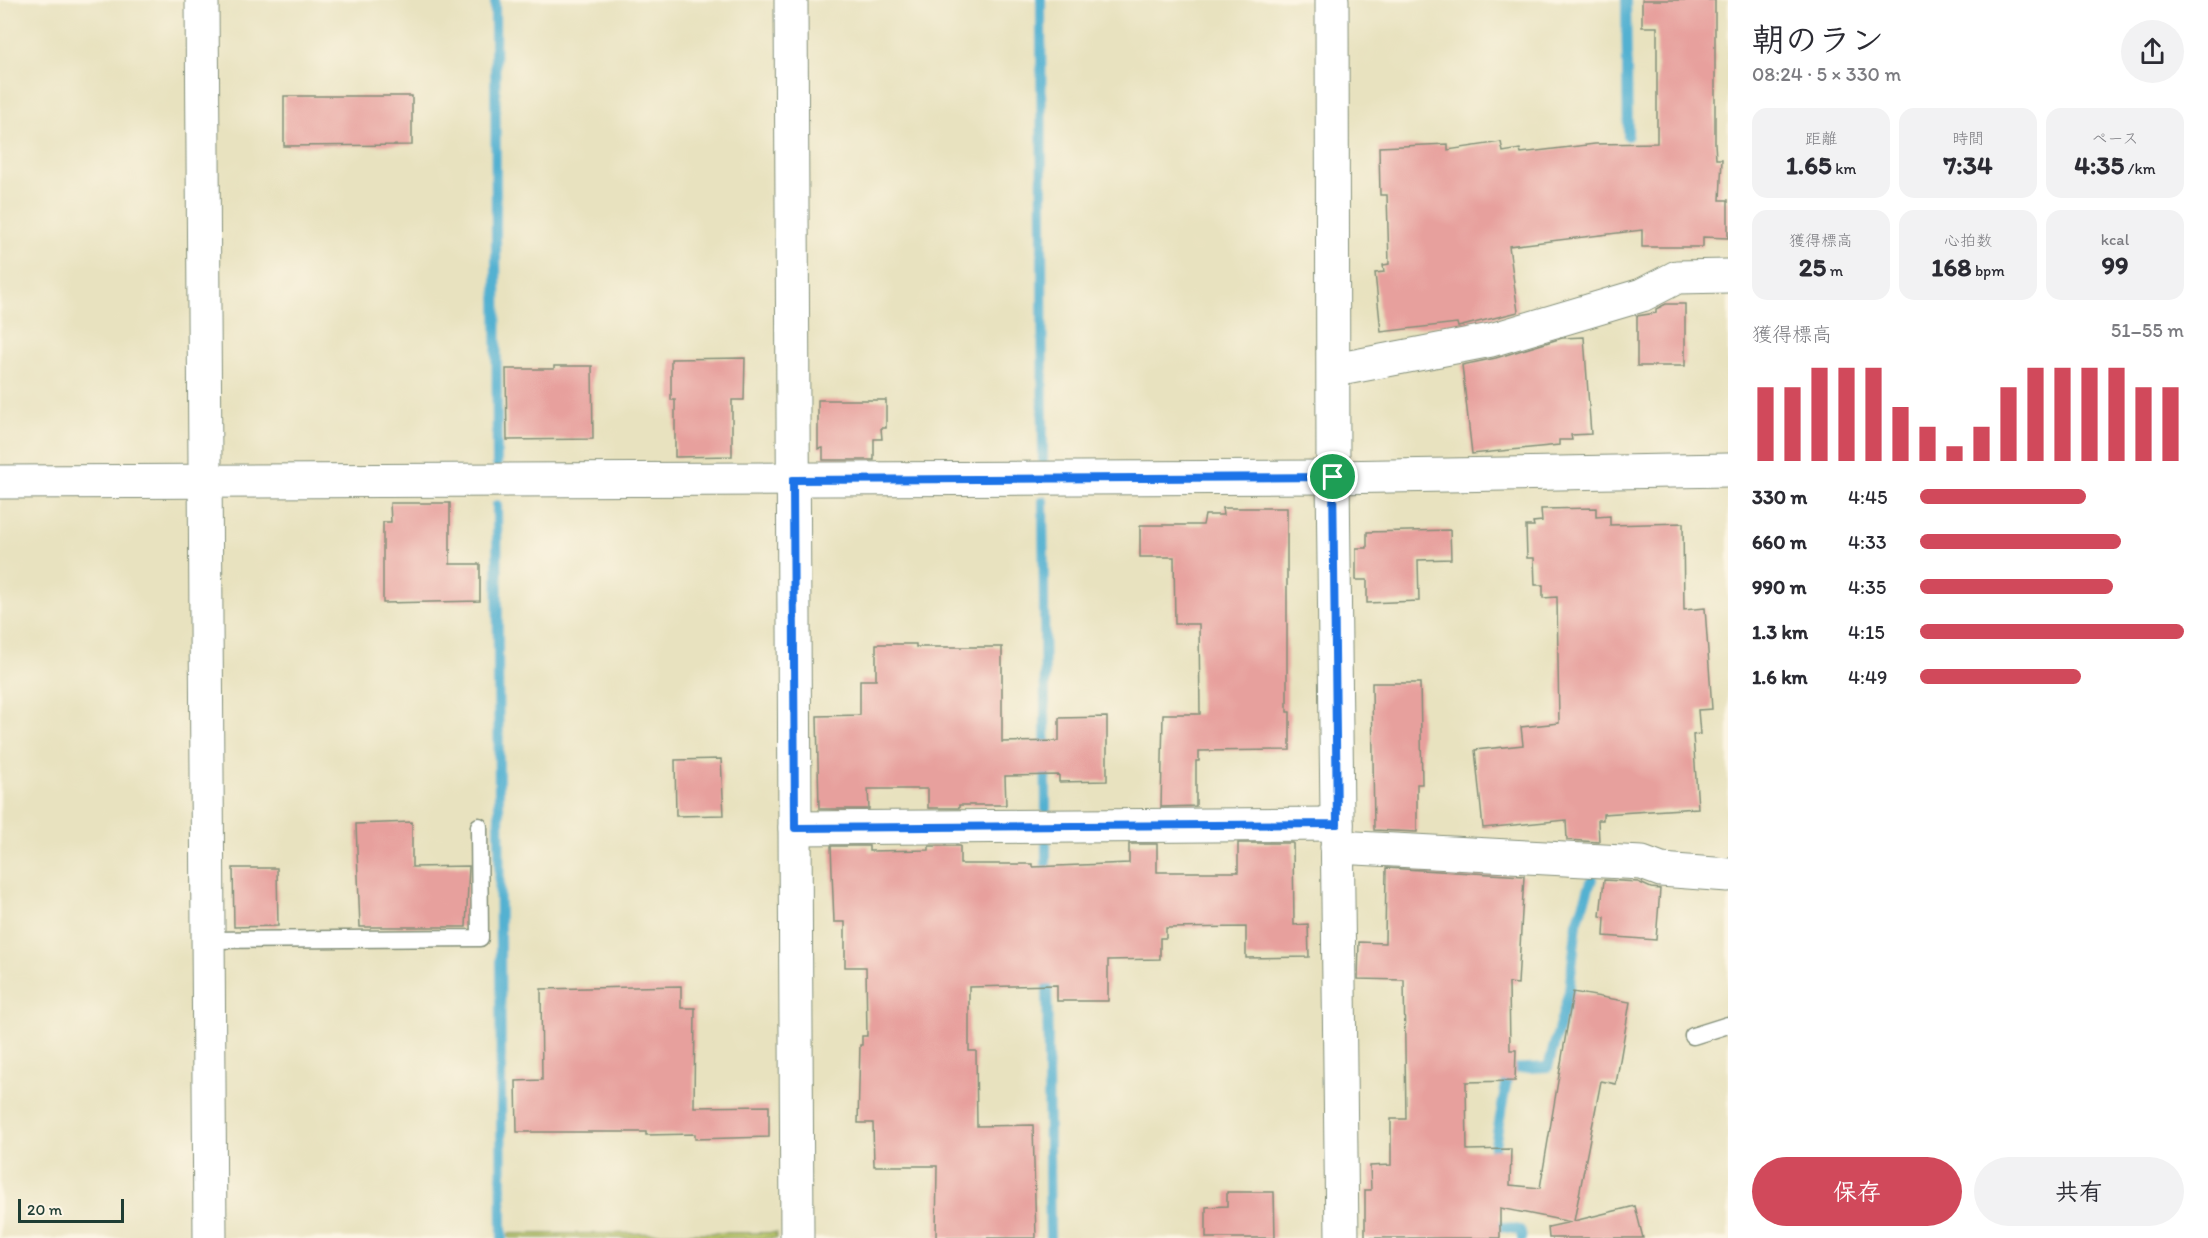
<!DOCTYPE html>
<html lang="ja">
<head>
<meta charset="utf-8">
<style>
  :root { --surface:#fff; --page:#f2f2f3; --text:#2b2b33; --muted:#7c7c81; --accent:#d1495b }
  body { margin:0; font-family:Itim,"Klee One",sans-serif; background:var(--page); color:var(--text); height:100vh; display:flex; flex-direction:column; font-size:22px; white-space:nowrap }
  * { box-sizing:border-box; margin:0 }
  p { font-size:20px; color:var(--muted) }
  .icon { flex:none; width:33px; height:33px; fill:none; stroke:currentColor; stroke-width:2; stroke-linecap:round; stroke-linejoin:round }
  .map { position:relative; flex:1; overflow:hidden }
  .side { display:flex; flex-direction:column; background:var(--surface); width:480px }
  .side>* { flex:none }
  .scale { position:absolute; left:18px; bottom:15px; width:106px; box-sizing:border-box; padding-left:6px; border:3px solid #1f3d34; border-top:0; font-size:16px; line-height:21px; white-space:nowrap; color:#1f3d34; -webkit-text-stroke:4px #fcf5e5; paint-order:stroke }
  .pin { position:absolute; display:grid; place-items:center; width:51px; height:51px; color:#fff; margin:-26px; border:3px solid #fff; border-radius:50%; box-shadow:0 2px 6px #0007 }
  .round { display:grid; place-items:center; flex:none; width:63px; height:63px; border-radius:32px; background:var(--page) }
  .head { display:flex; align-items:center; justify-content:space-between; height:102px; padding:0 24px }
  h1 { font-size:33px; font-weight:800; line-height:45px }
  .stats { display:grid; grid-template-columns:repeat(3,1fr); gap:9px; height:102px; padding:6px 24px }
  .stats div { display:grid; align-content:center; border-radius:15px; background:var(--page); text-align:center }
  .stats b { font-size:26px; font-weight:800 }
  .stats small { font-size:16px; font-weight:400 }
  .stats p { font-size:16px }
  .chart { height:168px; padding:12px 24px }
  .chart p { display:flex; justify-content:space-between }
  .chart svg { width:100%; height:108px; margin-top:6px; stroke:var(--accent); stroke-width:6 }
  .action { display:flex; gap:12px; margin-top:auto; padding:12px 24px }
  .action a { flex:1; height:69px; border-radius:36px; background:var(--accent); color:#fff; font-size:24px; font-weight:800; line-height:69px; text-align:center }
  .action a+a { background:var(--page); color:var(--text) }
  ul { padding:0 24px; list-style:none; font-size:20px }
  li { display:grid; grid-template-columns:96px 72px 1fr; align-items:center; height:45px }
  li i { height:15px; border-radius:8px; background:var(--accent) }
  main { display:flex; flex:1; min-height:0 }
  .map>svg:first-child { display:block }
  .green { fill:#c0cc6e; stroke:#708451; stroke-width:1.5 }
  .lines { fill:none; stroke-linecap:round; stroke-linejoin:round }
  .stream { stroke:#53b1d1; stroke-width:10 }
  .building { fill:#e7a09d }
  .lane-casing { stroke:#84907a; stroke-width:19 }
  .street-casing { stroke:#84907a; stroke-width:35 }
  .lane { stroke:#fff; stroke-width:16 }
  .street { stroke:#fff; stroke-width:33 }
  .route-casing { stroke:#fff; stroke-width:12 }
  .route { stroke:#1a73e8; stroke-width:8 }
</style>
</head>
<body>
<main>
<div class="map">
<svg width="1728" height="1238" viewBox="0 0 1728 1238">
  <rect width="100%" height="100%" fill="#fcf5e5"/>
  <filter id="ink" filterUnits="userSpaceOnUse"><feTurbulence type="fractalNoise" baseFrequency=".0167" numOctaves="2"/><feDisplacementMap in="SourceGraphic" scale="12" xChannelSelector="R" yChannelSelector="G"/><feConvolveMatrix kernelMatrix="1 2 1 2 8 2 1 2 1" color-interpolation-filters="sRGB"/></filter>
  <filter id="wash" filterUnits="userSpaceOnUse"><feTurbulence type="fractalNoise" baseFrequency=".008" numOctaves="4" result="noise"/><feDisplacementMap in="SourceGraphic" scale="24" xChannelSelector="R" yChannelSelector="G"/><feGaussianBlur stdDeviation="1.35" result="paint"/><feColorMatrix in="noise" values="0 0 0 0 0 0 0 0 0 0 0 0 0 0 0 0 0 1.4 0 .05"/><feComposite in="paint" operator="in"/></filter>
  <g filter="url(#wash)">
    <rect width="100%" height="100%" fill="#e8e2bf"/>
    <path class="green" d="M 776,1233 L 776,1238 L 509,1238 L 509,1234 Z"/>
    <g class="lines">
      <g class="stream">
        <path d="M 495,0 L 497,464"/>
        <path d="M 1041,0 L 1043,460"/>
        <path d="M 1626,0 L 1628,136"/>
        <path d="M 1043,501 L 1046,809"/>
        <path d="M 497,505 L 502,1238"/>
        <path d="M 1046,844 L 1046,881"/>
        <path d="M 1047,971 L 1050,1238"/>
        <path d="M 1492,1161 L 1509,1069 L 1548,1067 L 1569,991 L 1577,923 L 1592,879"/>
        <path d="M 1493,1219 L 1493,1225 L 1520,1230 L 1522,1238"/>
      </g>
    </g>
    <g id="blocks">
      <g class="building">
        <path d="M 1642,0 L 1715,0 L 1715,143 L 1716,159 L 1722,159 L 1720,200 L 1728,200 L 1728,238 L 1703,237 L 1703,247 L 1642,247 L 1642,230 L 1509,246 L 1518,312 L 1458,327 L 1457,323 L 1381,332 L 1375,273 L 1384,272 L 1383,265 L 1389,264 L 1387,195 L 1380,195 L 1379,147 L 1448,144 L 1448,150 L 1501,142 L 1503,152 L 1520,149 L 1521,153 L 1595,144 L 1657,143 L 1657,27 L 1642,27 Z"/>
        <path d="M 284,96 L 412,96 L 412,145 L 284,146 Z"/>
        <path d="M 1666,304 L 1685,304 L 1685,366 L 1637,366 L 1637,316 L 1656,313 L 1656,309 Z"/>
        <path d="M 1584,337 L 1591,434 L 1571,435 L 1572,440 L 1559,440 L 1559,445 L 1472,454 L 1462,365 L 1496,358 L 1562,338 Z"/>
        <path d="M 745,358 L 744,400 L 732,400 L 732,456 L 675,457 L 675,400 L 671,400 L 671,359 Z"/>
        <path d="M 554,366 L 592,366 L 593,439 L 507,440 L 506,369 L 554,369 Z"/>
        <path d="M 818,400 L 886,400 L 886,428 L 881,428 L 882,439 L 874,439 L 874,460 L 823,460 L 823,448 L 818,449 Z"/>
        <path d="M 390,503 L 450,503 L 450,564 L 480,564 L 480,601 L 383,603 L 383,522 L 391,522 Z"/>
        <path d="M 1222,508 L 1287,508 L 1287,712 L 1290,712 L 1290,750 L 1199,751 L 1199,761 L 1196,761 L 1196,806 L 1161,807 L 1163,714 L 1200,714 L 1199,624 L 1175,624 L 1174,557 L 1140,557 L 1140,525 L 1203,525 L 1205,515 L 1223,515 Z"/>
        <path d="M 1596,508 L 1596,517 L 1610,516 L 1610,525 L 1683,523 L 1684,610 L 1705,608 L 1712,709 L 1698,710 L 1700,734 L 1693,735 L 1698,808 L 1603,814 L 1603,820 L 1598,820 L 1599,842 L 1567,840 L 1566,820 L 1483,828 L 1475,750 L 1523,745 L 1521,727 L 1559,723 L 1557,597 L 1543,598 L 1543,585 L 1535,585 L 1534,558 L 1527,558 L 1526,526 L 1534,526 L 1533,522 L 1542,521 L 1541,509 Z"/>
        <path d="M 1450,530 L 1451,559 L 1418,560 L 1419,601 L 1367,603 L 1367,580 L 1356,580 L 1356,548 L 1367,548 L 1367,532 Z"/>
        <path d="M 876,644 L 916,644 L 916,647 L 1002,647 L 1002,742 L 1059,741 L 1059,718 L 1107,717 L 1107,781 L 1059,782 L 1059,775 L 1005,776 L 1006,805 L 959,805 L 959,808 L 928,808 L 928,789 L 868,789 L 869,809 L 819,809 L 817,716 L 860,715 L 860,680 L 876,680 Z"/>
        <path d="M 1372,683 L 1420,683 L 1422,784 L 1417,784 L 1417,832 L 1374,830 Z"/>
        <path d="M 721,759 L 724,815 L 676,816 L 675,760 Z"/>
        <path d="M 412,822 L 412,867 L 469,866 L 466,927 L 360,927 L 356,824 Z"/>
        <path d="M 1238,843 L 1293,843 L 1294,925 L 1308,924 L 1309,957 L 1246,958 L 1246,927 L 1166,928 L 1166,938 L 1160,938 L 1160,959 L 1108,960 L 1108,1001 L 1057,1001 L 1057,985 L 969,987 L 969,1051 L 976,1051 L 977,1126 L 1033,1125 L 1036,1238 L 936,1238 L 937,1166 L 874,1166 L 873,1123 L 858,1123 L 860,1045 L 862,1045 L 862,1036 L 867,1036 L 866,967 L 845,967 L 845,922 L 834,922 L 831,846 L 869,846 L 869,851 L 929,850 L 929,846 L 960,846 L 960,864 L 1033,864 L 1033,867 L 1129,863 L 1129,844 L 1157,844 L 1157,872 L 1238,872 Z"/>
        <path d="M 233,868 L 277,868 L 278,926 L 234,927 Z"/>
        <path d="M 1386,868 L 1524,876 L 1518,984 L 1509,983 L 1510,1050 L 1516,1050 L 1515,1081 L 1466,1082 L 1467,1150 L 1511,1149 L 1510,1185 L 1540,1188 L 1573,992 L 1630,1002 L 1616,1084 L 1601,1081 L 1574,1221 L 1635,1206 L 1643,1238 L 1549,1238 L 1548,1227 L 1571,1222 L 1500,1208 L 1500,1238 L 1365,1238 L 1365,1190 L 1371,1190 L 1370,1166 L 1391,1165 L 1391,1119 L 1406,1119 L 1404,980 L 1358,979 L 1359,942 L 1385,943 Z"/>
        <path d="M 1604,880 L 1638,882 L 1651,888 L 1660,889 L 1656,940 L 1604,936 L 1605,917 L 1600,916 Z"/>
        <path d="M 681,986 L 681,1008 L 695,1008 L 694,1107 L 769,1106 L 769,1137 L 695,1139 L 695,1134 L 646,1135 L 646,1132 L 517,1132 L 516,1081 L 542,1080 L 541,989 Z"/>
        <path d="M 1227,1192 L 1274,1192 L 1275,1238 L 1206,1238 L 1206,1207 L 1227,1206 Z"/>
      </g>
    </g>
  </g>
  <g filter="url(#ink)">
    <use href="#blocks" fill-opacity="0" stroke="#84907a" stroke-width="1.5"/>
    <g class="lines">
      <defs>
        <g id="lane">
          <path d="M 208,940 L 480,938 L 479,826"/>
          <path d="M 1693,1036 L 1728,1025"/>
        </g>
        <g id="street">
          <path d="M 202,0 L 210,1238"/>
          <path d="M 791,0 L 797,1238"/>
          <path d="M 1332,0 L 1333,477 L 1342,1238"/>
          <path d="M 1335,370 L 1491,340 L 1642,295 L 1677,277 L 1728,276"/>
          <path d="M 0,482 L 1333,477 L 1728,470"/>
          <path d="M 795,828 L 1337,824"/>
          <path d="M 1337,847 L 1642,863 L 1661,870 L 1728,875"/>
        </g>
      </defs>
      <use href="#lane" class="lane-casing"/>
      <use href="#street" class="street-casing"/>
      <use href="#lane" class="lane"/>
      <use href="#street" class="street"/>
    </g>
  </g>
  <g class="lines" filter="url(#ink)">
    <defs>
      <path id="route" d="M 1333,477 L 1337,824 L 795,828 L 793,480 Z"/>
    </defs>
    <use href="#route" class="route-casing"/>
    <use href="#route" class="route"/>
  </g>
</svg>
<div class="scale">20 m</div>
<div class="pin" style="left:1333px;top:477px;background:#1e9e55"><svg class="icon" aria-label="arrive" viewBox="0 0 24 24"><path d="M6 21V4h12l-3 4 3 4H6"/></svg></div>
</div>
<section class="side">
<div class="head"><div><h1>朝のラン</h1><p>08:24 · 5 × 330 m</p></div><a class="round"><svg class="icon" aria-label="share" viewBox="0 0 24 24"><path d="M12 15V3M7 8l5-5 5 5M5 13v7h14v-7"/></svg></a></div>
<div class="stats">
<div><p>距離</p><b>1.65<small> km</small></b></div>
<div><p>時間</p><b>7:34</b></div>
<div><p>ペース</p><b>4:35<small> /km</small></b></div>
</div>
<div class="stats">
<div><p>獲得標高</p><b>25<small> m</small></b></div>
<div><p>心拍数</p><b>168<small> bpm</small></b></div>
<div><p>kcal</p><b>99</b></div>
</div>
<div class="chart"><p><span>獲得標高</span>51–55 m</p>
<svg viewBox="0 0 160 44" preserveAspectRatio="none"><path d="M5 44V14M15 44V14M25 44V6M35 44V6M45 44V6M55 44V22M65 44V30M75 44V38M85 44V30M95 44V14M105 44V6M115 44V6M125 44V6M135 44V6M145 44V14M155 44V14"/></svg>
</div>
<ul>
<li><b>330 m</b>4:45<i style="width:63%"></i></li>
<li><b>660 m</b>4:33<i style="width:76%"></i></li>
<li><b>990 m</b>4:35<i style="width:73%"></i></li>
<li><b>1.3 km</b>4:15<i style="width:100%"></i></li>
<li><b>1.6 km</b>4:49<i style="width:61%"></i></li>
</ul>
<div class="action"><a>保存</a><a>共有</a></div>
</section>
</main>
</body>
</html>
